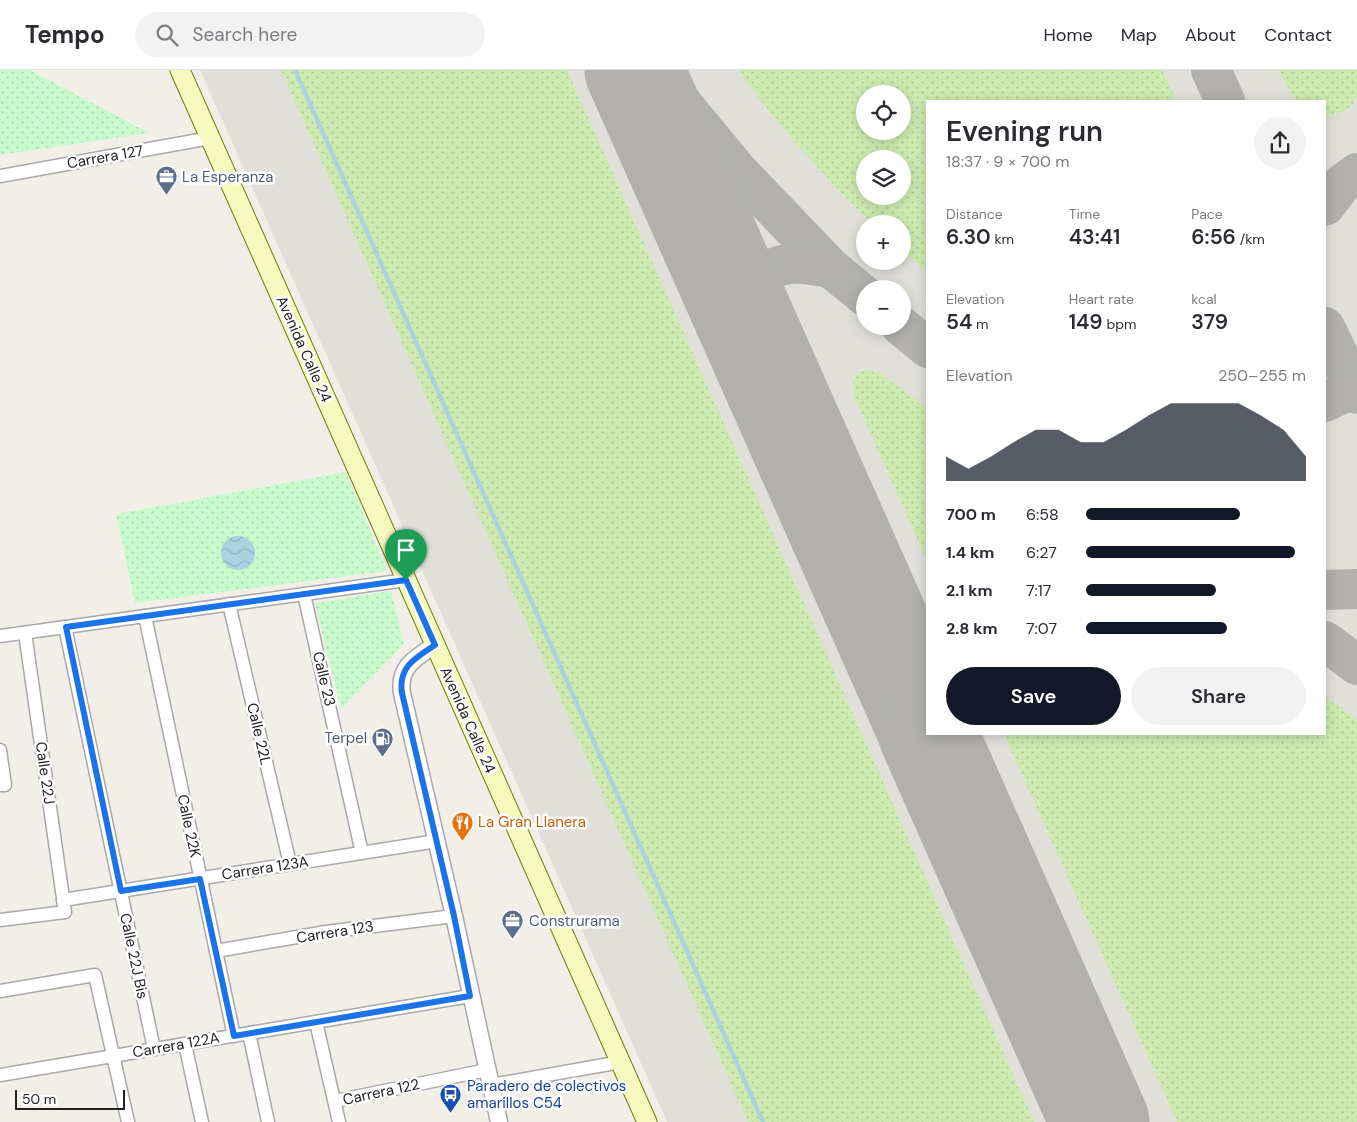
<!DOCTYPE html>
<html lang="en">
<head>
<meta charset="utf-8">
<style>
  :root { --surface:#fff; --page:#f2f2f3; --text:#2b2b33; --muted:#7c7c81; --line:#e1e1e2; --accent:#111827 }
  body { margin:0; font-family:"DM Sans",sans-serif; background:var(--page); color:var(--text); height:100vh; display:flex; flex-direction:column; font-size:19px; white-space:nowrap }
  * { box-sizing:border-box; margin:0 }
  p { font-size:16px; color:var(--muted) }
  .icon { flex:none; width:28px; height:28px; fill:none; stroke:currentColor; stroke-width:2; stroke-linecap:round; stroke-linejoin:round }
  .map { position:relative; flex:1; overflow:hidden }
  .panel { position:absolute; left:926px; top:30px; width:400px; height:635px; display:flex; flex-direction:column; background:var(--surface); border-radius:0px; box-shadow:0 2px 12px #0003 }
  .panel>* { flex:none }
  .buttons { position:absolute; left:856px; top:15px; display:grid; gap:10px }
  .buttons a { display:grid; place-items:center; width:55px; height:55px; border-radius:50%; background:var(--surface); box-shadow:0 2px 12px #0003; font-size:25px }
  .scale { position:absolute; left:15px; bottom:12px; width:110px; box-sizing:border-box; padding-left:5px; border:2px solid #222; border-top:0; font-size:14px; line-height:18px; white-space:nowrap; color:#222; -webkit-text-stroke:4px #fff; paint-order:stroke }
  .pin { position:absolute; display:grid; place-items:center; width:42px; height:42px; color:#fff; margin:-51px -21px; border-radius:50% 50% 50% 0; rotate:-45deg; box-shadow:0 0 5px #0007 }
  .pin .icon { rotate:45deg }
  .round { display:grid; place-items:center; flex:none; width:52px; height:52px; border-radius:26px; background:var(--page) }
  .summary { display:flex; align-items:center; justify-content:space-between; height:85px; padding:0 20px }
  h1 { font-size:28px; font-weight:600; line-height:38px }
  .metrics { display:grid; grid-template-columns:repeat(3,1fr); gap:8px; height:85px; padding:5px 20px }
  .metrics div { display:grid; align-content:center }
  .metrics b { font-size:21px; font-weight:600 }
  .metrics small { font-size:14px; font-weight:400 }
  .metrics p { font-size:14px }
  .chart { height:140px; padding:10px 20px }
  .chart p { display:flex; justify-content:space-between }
  .chart svg { width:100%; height:90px; margin-top:5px; fill:var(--accent); opacity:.7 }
  .cta { display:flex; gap:10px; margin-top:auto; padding:10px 20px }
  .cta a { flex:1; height:58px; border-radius:30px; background:var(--accent); color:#fff; font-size:20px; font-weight:600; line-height:58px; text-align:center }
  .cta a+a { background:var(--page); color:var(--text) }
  ul { padding:0 20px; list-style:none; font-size:16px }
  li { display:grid; grid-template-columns:80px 60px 1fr; align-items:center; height:38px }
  li i { height:12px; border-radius:6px; background:var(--accent) }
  header { display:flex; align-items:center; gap:30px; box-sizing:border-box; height:70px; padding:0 25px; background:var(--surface); border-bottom:1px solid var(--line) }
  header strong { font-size:24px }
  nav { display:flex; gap:28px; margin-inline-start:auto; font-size:18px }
  .search { width:350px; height:45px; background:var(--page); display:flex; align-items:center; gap:12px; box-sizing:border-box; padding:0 18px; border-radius:28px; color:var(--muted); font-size:19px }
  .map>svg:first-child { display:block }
  .airport { fill:#e1dfda; fill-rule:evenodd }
  .grass { fill:url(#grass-dots); fill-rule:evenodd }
  .park { fill:url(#park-dots) }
  .water { fill:url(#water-waves) }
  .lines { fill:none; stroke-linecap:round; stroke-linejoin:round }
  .stream { stroke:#aad3df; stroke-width:4.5 }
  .taxiway { stroke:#b1b0ac; stroke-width:40 }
  .runway { stroke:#b1b0ac; stroke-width:99 }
  .minor-casing { stroke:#a9a9a9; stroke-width:15 }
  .tertiary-casing { stroke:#a9a9a9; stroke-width:19 }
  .secondary-casing { stroke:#707d05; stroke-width:21 }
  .minor { stroke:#fff; stroke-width:12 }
  .tertiary { stroke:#fff; stroke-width:16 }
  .secondary { stroke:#f7fabf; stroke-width:19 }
  .route-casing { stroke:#fff; stroke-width:10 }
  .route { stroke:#1a73e8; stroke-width:6 }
  .labels { text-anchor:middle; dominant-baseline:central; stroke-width:5; stroke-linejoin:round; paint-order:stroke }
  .street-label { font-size:15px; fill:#222; stroke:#fff }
  .service-label { font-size:15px; fill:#4e5e75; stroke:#fff; text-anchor:start }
  .food-label { font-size:15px; fill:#c56008; stroke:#fff; text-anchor:start }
  .transit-label { font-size:15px; fill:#164399; stroke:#fff; text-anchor:start }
</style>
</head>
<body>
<header>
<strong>Tempo</strong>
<div class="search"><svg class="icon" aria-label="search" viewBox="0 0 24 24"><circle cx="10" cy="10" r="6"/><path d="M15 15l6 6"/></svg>Search here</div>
<nav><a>Home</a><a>Map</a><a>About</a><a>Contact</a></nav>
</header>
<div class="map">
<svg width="1357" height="1052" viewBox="0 0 1357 1052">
  <defs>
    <pattern id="grass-dots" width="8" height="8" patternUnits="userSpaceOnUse" patternTransform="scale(1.25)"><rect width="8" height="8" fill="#cdebb0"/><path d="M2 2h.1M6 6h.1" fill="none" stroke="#b0c997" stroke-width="1.8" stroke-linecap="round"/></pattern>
    <pattern id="park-dots" width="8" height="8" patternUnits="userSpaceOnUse" patternTransform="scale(1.25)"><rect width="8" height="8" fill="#c8facc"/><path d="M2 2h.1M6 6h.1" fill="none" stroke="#acd6af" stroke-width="1.8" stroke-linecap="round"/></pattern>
    <pattern id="water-waves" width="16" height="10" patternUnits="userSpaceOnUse" patternTransform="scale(1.25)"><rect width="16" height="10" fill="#aad3df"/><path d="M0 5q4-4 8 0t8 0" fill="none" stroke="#92b5bf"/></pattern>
  </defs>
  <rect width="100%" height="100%" fill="#f2efe9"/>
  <path class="airport" d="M 200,0 L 1357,0 L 1357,1052 L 667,1052 ZM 865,24 L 902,24 L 902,61 L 865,61 ZM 928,31 L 1325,31 L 1325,664 L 928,664 ZM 865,89 L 902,89 L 902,126 L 865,126 ZM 865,154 L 902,154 L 902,191 L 865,191 ZM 865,219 L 902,219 L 902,256 L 865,256 Z"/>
  <g class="grass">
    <path d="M 281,0 L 567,0 L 1034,1052 L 748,1052 Z"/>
    <path d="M 738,0 L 1162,0 L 1176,31 L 928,31 L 927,202 L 903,181 L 902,154 L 873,154 C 824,107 777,55 738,0 ZM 865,24 L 902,24 L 902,61 L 865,61 ZM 865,89 L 902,89 L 902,126 L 865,126 Z"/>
    <path d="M 1278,0 L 1357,0 C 1357,8 1357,17 1357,25 C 1355,38 1337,46 1325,45 L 1325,31 L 1296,31 Z"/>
    <path d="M 864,300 L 875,301 L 881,304 L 927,337 L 927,491 L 854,326 C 852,314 851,305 864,300 Z"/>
    <path d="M 1325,626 L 1357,650 L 1357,1052 L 1177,1052 L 1004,664 L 1325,664 Z"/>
  </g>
  <g class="park">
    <path d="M 0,0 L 30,0 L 149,63 L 0,85 Z"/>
    <path d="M 346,402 L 387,501 L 135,533 L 116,444 Z"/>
    <path d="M 391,521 L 404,574 L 341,639 L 315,533 Z"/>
  </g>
  <circle class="water" cx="238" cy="483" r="17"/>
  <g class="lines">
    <path class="stream" d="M 295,0 L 763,1052"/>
    <g class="taxiway">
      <path d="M 659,0 L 680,31 L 737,100 L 832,199 L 865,226"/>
      <path d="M 1211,0 L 1225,31"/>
      <path d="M 1325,136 L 1342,114 L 1357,103"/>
      <path d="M 901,256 L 928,278"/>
      <path d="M 1325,257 L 1357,324"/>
      <path d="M 759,282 C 757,265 751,240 754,224 C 762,186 804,192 832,199"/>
      <path d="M 1325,332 L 1357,317"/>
      <path d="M 1325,520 L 1357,519"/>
      <path d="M 1325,571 L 1357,595"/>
    </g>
    <g class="runway">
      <path d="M 634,0 L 928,662"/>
      <path d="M 928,664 L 1100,1052"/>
    </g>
    <defs>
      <g id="minor">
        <path d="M 0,106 L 210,68"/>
        <path d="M 304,524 L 362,783"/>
        <path d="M 229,534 L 290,794"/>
        <path d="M 145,546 L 234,966"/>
        <path d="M 65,557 L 154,979"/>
        <path d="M 0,566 L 406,510"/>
        <path d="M 0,680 L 5,715 L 0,715"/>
        <path d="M 63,830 L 437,771"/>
        <path d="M 0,850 L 65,842 L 25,563"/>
        <path d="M 216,881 L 326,862 L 454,846"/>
        <path d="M 0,921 L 95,905 L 128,1052"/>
        <path d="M 316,952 L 339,1052"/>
        <path d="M 249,963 L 268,1052"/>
        <path d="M 185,974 L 202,1052"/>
        <path d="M 0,1005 L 470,926"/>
        <path d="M 491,1015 L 621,992"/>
        <path d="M 335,1031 L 487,1000"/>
      </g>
      <path id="tertiary" d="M 435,575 C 415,588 398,597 402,623 L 454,846 L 499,1052"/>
      <path id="secondary" d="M 180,0 L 647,1052"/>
    </defs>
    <use href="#minor" class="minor-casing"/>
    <use href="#tertiary" class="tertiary-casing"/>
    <use href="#secondary" class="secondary-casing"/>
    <use href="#minor" class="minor"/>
    <use href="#tertiary" class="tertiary"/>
    <use href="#secondary" class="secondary"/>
  </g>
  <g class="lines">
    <defs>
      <path id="route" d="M 406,510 L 435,575 C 415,588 398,597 402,623 L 454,846 L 470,926 L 234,966 L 200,809 L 121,821 L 66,557 Z"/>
    </defs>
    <use href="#route" class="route-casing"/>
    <use href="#route" class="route"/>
  </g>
  <defs>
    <symbol id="office-pin" viewBox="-11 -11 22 30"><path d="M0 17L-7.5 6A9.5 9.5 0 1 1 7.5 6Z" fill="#5c6f8a" stroke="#fff"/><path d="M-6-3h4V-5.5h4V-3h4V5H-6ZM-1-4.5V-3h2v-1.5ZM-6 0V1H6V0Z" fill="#fff"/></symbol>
    <symbol id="fuel-pin" viewBox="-11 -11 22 30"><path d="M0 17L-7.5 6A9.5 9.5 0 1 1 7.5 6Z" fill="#5c6f8a" stroke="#fff"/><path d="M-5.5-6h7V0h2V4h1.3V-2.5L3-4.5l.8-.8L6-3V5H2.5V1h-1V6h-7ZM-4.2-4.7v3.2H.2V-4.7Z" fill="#fff"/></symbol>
    <symbol id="restaurant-pin" viewBox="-11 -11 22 30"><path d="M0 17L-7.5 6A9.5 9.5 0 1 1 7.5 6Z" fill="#e8710a" stroke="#fff"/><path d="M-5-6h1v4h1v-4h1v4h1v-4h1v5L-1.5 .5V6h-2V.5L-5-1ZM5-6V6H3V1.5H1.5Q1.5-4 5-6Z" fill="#fff"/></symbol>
    <symbol id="bus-pin" viewBox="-11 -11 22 30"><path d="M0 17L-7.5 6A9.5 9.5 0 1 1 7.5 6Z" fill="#1a4fb4" stroke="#fff"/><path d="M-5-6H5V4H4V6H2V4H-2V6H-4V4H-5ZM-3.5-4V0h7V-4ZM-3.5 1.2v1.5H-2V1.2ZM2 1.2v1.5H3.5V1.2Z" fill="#fff"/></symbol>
  </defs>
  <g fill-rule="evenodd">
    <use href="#office-pin" x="154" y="94" width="25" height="34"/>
    <use href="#fuel-pin" x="370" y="656" width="25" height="34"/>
    <use href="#restaurant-pin" x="450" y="740" width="25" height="34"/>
    <use href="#office-pin" x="500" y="838" width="25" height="34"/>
    <use href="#bus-pin" x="438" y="1012" width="25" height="34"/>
  </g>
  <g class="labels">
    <g class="street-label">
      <text transform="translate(105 87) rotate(-10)">Carrera 127</text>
      <text transform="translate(304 279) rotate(66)">Avenida Calle 24</text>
      <text transform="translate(324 609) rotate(77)">Calle 23</text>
      <text transform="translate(468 650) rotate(66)">Avenida Calle 24</text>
      <text transform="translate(259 664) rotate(77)">Calle 22L</text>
      <text transform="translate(45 703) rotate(82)">Calle 22J</text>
      <text transform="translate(189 756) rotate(78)">Calle 22K</text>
      <text transform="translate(265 798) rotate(-9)">Carrera 123A</text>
      <text transform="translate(335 862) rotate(-9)">Carrera 123</text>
      <text transform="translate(134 886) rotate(78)">Calle 22J Bis</text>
      <text transform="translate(176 975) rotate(-10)">Carrera 122A</text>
      <text transform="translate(381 1022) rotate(-12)">Carrera 122</text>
    </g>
    <g class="service-label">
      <text x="182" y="107">La Esperanza</text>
      <text x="367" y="668" text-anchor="end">Terpel</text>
      <text x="529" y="851">Construrama</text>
    </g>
    <g class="food-label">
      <text x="478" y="752">La Gran Llanera</text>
    </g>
    <g class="transit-label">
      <text x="467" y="1016">Paradero de colectivos<tspan x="467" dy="17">amarillos C54</tspan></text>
    </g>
  </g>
</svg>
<div class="buttons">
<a><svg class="icon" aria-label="locate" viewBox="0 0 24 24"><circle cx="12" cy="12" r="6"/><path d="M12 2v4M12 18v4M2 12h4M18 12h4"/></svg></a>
<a><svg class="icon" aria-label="layers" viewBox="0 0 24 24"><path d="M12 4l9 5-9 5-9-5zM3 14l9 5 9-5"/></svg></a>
<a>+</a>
<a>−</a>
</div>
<div class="scale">50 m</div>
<div class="pin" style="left:406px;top:510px;background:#1e9e55"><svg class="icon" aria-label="arrive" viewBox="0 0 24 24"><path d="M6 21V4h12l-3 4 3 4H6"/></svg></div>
<section class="panel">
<div class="summary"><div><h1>Evening run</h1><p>18:37 · 9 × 700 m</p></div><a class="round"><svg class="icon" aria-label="share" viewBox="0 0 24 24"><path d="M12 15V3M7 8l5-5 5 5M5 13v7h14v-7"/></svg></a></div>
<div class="metrics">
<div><p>Distance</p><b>6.30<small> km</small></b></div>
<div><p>Time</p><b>43:41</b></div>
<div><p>Pace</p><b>6:56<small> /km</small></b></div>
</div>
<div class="metrics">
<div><p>Elevation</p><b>54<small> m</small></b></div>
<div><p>Heart rate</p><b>149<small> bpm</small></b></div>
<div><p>kcal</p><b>379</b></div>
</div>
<div class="chart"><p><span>Elevation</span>250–255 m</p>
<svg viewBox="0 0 160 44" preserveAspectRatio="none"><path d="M0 44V32L10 38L20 32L30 25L40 19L50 19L60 25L70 25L80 19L90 12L100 6L110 6L120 6L130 6L140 12L150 19L160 32V44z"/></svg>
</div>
<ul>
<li><b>700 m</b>6:58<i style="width:70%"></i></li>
<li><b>1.4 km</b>6:27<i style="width:95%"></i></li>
<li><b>2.1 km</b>7:17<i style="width:59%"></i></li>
<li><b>2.8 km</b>7:07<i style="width:64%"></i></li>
</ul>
<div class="cta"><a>Save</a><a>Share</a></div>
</section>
</div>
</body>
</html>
